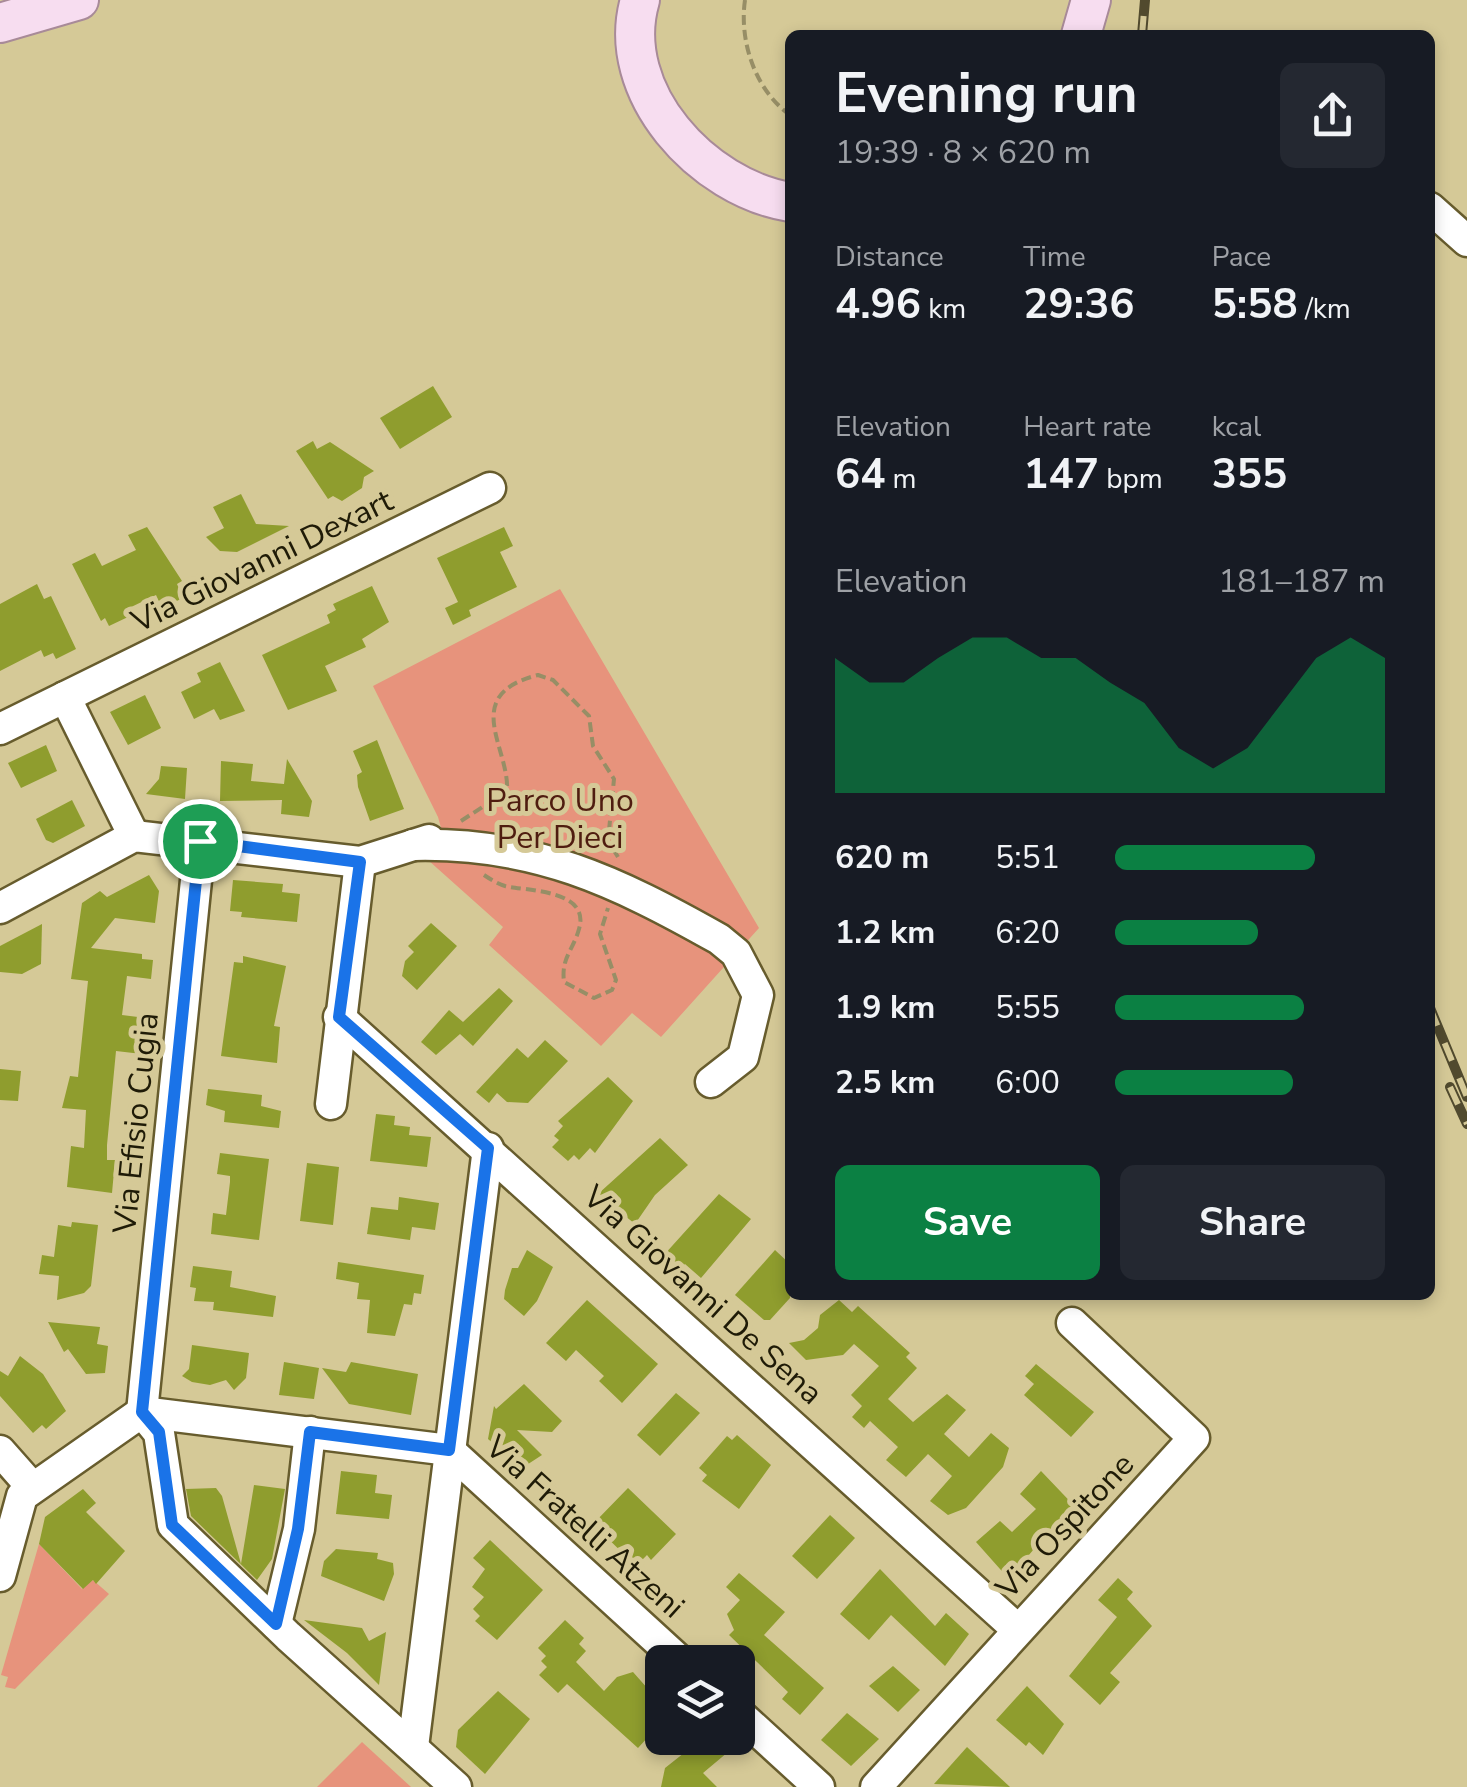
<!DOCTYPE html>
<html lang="en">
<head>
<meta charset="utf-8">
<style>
  :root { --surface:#171b24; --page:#242831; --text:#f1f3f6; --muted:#9ea1a6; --accent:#0b8043 }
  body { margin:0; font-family:"Nunito Sans",sans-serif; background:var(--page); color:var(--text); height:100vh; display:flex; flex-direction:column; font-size:38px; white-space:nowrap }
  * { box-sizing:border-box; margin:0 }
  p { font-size:32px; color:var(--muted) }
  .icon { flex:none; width:55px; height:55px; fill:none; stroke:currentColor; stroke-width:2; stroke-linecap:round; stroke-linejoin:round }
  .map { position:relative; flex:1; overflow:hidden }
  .details { position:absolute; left:785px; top:30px; width:650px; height:1270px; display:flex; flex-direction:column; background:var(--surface); border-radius:15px; box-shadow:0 5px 15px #0003 }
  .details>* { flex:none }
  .fabs { position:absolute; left:645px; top:1645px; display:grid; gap:20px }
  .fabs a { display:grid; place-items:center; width:110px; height:110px; border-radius:15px; background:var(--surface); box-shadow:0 5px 15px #0003; font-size:50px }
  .pin { position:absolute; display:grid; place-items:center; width:85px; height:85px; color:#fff; margin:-42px; border:5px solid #fff; border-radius:50%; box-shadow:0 2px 10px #0007 }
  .round { display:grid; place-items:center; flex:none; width:105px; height:105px; border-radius:15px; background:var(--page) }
  .overview { display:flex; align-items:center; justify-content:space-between; height:170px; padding:0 50px }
  h1 { font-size:55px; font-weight:700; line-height:75px }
  .metrics { display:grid; grid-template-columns:repeat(3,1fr); gap:15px; height:170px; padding:10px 50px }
  .metrics div { display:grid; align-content:center }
  .metrics b { font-size:42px; font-weight:700 }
  .metrics small { font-size:28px; font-weight:400 }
  .metrics p { font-size:28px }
  .chart { height:280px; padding:20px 50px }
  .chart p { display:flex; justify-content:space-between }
  .chart svg { width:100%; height:180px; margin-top:10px; fill:var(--accent); opacity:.7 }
  .action { display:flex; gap:20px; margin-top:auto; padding:20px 50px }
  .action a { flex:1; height:115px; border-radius:15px; background:var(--accent); color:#fff; font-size:40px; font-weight:700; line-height:115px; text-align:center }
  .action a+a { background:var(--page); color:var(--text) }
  ul { padding:0 50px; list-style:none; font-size:32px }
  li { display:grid; grid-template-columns:160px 120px 1fr; align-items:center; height:75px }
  li i { height:25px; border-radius:12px; background:var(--accent) }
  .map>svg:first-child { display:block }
  .green { fill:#e7937c }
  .building { fill:#8f9d2e }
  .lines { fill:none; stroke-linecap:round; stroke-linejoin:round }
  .minor-casing { stroke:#675c2d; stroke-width:35 }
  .major-casing { stroke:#a88a98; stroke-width:42 }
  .path { stroke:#978e66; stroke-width:4; stroke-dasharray:10 5; stroke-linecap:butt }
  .minor { stroke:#fff; stroke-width:30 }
  .major { stroke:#f7ddf0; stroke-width:38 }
  .rail-casing { stroke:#514a2e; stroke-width:10 }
  .rail { stroke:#d5c997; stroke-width:6; stroke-dasharray:19; stroke-linecap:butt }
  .route-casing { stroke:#fff; stroke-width:20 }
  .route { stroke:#1a73e8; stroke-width:12 }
  .labels { text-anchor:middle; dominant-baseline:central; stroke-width:10; stroke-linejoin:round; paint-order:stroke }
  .street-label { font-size:32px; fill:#1f1b07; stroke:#d5c997 }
  .park-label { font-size:32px; fill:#4f1d10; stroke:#d5c997 }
</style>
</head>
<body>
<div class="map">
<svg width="1467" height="1787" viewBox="0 0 1467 1787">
  <rect width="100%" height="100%" fill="#d5c997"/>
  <g class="green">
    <path d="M 560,589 L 759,928 L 661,1037 L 632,1013 L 601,1046 L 489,945 L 503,927 L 428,860 L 448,853 L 438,817 L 373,686 Z"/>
    <path d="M 39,1544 L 82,1589 L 93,1580 L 109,1594 L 15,1689 L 5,1687 L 8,1677 L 1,1675 Z"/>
    <path d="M 362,1742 L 411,1787 L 317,1787 Z"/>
  </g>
  <g class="building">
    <path d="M 433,386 L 452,417 L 400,449 L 380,418 Z"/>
    <path d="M 313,441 L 317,449 L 330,442 L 374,471 L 364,477 L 362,488 L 342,501 L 333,496 L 328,499 L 296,451 Z"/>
    <path d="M 241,494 L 256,524 L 289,526 L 237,552 L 220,551 L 206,537 L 224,528 L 213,507 Z"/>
    <path d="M 147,527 L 182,581 L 177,584 L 183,598 L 162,608 L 156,595 L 125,610 L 128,617 L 109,626 L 105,618 L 101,621 L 72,564 L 95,553 L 102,566 L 136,550 L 128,535 Z"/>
    <path d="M 504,527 L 513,546 L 500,552 L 517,587 L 469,610 L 471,616 L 453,625 L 445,608 L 458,602 L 437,558 Z"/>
    <path d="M 37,584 L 44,599 L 51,596 L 76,649 L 56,659 L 53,653 L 44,657 L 41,650 L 0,671 L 0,604 Z"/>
    <path d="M 372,586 L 389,622 L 362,639 L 366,647 L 325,666 L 337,691 L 288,710 L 262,655 L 330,623 L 327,615 L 336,610 L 333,604 Z"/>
    <path d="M 220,662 L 245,711 L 220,720 L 214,709 L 194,719 L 181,692 L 201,682 L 197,673 Z"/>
    <path d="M 145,695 L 161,728 L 128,745 L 110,712 Z"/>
    <path d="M 377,740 L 404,809 L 370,821 L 358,787 L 357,775 L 362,772 L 353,751 Z"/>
    <path d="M 46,745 L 57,771 L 21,788 L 8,763 Z"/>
    <path d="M 287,759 L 312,801 L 309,817 L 281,814 L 282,800 L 220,801 L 221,761 L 253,764 L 251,781 L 284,784 Z"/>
    <path d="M 161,766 L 187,768 L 185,799 L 146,794 L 159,779 Z"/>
    <path d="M 72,800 L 85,826 L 53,843 L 46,840 L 36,819 Z"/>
    <path d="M 149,875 L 159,891 L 155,923 L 115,918 L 91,948 L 142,954 L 142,959 L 153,960 L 151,979 L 127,976 L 122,1015 L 146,1018 L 142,1054 L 116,1051 L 107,1145 L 107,1160 L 115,1160 L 112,1193 L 67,1187 L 71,1146 L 84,1148 L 86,1110 L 62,1108 L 70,1076 L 78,1077 L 88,981 L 71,979 L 82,903 L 100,891 L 107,897 Z"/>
    <path d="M 233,880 L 283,884 L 282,892 L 300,894 L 297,922 L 241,917 L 242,912 L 230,911 Z"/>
    <path d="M 431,923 L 457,946 L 417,990 L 402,976 L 405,961 L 414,952 L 408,946 Z"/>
    <path d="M 42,924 L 41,964 L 22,974 L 0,972 L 0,946 Z"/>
    <path d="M 243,956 L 286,966 L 274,1026 L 280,1027 L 277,1063 L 221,1056 L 234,962 L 243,963 Z"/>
    <path d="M 499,988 L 513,1001 L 473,1046 L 460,1034 L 436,1055 L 421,1042 L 449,1010 L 463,1022 Z"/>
    <path d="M 545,1040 L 568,1061 L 528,1103 L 507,1102 L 497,1093 L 489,1103 L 476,1092 L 517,1048 L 528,1058 Z"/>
    <path d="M 0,1069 L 21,1071 L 18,1101 L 0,1100 Z"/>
    <path d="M 608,1077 L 633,1101 L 595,1153 L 590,1148 L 579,1160 L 574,1155 L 568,1161 L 552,1147 L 559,1140 L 554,1136 L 563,1126 L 558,1121 Z"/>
    <path d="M 208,1089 L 262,1095 L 261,1106 L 281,1111 L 279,1128 L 224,1122 L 225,1111 L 206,1105 Z"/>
    <path d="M 376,1114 L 395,1116 L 394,1125 L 410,1127 L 409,1135 L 431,1137 L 427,1167 L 370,1161 Z"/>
    <path d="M 660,1138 L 688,1165 L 655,1195 L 635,1224 L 598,1194 Z"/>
    <path d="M 220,1153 L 269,1159 L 259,1240 L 211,1234 L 213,1213 L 226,1215 L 230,1182 L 230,1176 L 217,1174 Z"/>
    <path d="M 307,1163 L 339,1167 L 333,1225 L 300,1221 Z"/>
    <path d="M 719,1194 L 751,1219 L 701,1278 L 685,1264 L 678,1270 L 663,1256 Z"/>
    <path d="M 399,1197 L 439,1203 L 435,1230 L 412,1227 L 410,1240 L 367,1234 L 371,1207 L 398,1210 Z"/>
    <path d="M 72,1222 L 98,1225 L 91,1286 L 84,1293 L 57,1300 L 59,1276 L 39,1274 L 42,1255 L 54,1257 L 58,1225 L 71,1227 Z"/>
    <path d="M 527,1250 L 553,1267 L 537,1301 L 524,1316 L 504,1299 L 505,1290 L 512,1268 L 518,1268 Z"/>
    <path d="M 775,1250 L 790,1264 L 790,1298 L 770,1320 L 764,1320 L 735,1295 Z"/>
    <path d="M 338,1262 L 424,1275 L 421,1294 L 414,1293 L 412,1305 L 404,1304 L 395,1336 L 367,1333 L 370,1300 L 357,1299 L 359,1283 L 336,1279 Z"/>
    <path d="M 193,1266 L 232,1271 L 230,1287 L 276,1296 L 273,1317 L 213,1310 L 214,1302 L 194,1301 L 196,1288 L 190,1287 Z"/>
    <path d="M 587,1300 L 658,1364 L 622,1403 L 599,1381 L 604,1376 L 576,1350 L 566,1361 L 546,1343 Z"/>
    <path d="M 839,1300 L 852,1312 L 858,1306 L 910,1353 L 906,1357 L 917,1368 L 888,1399 L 913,1422 L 947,1394 L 966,1410 L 944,1434 L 969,1457 L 991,1433 L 1009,1448 L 1003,1467 L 966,1508 L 948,1515 L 930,1501 L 952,1476 L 928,1454 L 906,1477 L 886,1460 L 898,1447 L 870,1421 L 864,1428 L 852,1417 L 862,1406 L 851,1395 L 879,1366 L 854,1344 L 843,1355 L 806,1360 L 789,1343 L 804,1340 L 818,1328 L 820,1315 Z"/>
    <path d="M 48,1322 L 100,1327 L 97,1344 L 108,1346 L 105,1373 L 86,1374 L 68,1349 L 64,1352 Z"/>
    <path d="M 192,1345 L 249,1353 L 246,1378 L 234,1390 L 226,1380 L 210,1385 L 192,1382 L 182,1376 L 189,1369 Z"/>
    <path d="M 20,1356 L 43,1374 L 66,1411 L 46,1429 L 42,1425 L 33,1433 L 0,1396 L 0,1371 L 8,1376 Z"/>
    <path d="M 284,1362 L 319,1368 L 314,1399 L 279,1395 Z"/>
    <path d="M 351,1362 L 418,1374 L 411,1415 L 349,1404 L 322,1368 L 346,1372 Z"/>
    <path d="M 1036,1364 L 1094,1412 L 1071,1437 L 1024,1395 L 1034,1384 L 1025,1376 Z"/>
    <path d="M 524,1384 L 562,1421 L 552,1432 L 517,1430 L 542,1455 L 522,1468 L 488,1439 L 494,1406 L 496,1409 Z"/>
    <path d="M 676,1393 L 700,1413 L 660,1456 L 637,1435 Z"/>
    <path d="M 737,1435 L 771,1465 L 739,1509 L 702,1481 L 707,1475 L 699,1468 L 727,1436 L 732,1440 Z"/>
    <path d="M 341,1471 L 377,1475 L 375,1493 L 392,1495 L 389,1519 L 336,1514 Z"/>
    <path d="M 1041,1471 L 1082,1514 L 1064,1535 L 1054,1526 L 1028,1556 L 1032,1560 L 1008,1578 L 976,1542 L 1000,1521 L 1012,1532 L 1036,1509 L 1020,1494 Z"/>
    <path d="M 254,1485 L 285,1489 L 272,1559 L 257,1580 L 191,1516 L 186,1489 L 216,1488 L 222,1496 L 241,1564 Z"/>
    <path d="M 628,1488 L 676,1534 L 651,1560 L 647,1555 L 636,1566 L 593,1524 Z"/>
    <path d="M 83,1489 L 96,1503 L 86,1512 L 125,1551 L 96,1584 L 93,1580 L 83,1589 L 39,1544 L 45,1517 Z"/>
    <path d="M 830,1515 L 855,1538 L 817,1579 L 792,1556 Z"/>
    <path d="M 490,1540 L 543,1590 L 497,1640 L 475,1621 L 480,1616 L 473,1609 L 484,1597 L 472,1587 L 485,1569 L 473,1558 Z"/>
    <path d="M 336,1549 L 378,1553 L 377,1559 L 393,1563 L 394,1574 L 384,1601 L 321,1576 L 324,1561 Z"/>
    <path d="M 880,1569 L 935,1626 L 946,1613 L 969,1634 L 945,1666 L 891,1615 L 869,1640 L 840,1614 Z"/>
    <path d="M 739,1573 L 785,1612 L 764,1635 L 824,1688 L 800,1715 L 782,1699 L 788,1692 L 729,1635 L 734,1630 L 727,1614 L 740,1600 L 726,1587 Z"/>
    <path d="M 1118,1578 L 1133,1592 L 1127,1599 L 1152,1626 L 1110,1673 L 1120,1682 L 1100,1705 L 1069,1676 L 1117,1617 L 1098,1600 Z"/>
    <path d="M 304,1620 L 362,1628 L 369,1641 L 386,1632 L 379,1685 L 347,1653 Z"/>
    <path d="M 565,1620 L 584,1638 L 579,1644 L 586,1651 L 576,1662 L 604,1691 L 617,1677 L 633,1672 L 656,1698 L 662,1698 L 662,1712 L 654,1721 L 659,1725 L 638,1748 L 567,1684 L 558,1693 L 539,1675 L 547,1667 L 541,1661 L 546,1656 L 538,1648 Z"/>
    <path d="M 893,1666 L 920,1690 L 898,1712 L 869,1686 Z"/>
    <path d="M 1027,1686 L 1064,1724 L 1043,1755 L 1029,1742 L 1026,1746 L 996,1720 Z"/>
    <path d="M 498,1691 L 530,1719 L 485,1774 L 456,1747 L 458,1730 Z"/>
    <path d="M 847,1713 L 879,1739 L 851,1766 L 821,1740 Z"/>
    <path d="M 703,1738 L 712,1738 L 715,1748 L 728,1752 L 703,1773 L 717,1787 L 661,1787 L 665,1768 Z"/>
    <path d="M 967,1747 L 1010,1787 L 934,1784 Z"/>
  </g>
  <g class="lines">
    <defs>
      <g id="minor">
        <path d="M 1430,208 L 1467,241"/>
        <path d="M 65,697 L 134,836"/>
        <path d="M 0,729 L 490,488"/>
        <path d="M 413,845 C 535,842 616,881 719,939 L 736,953 L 758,995 L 743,1057 L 711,1082"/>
        <path d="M 0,908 L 134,836 L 360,862 L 429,840"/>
        <path d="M 339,1017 L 1017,1629"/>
        <path d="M 331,1104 L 360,862"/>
        <path d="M 142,1412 L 449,1450 L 681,1662"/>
        <path d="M 142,1412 L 200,841"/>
        <path d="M 142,1412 L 159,1433 L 173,1525 L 288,1636 L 456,1787"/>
        <path d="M 0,1451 L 31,1486"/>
        <path d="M 0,1576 L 22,1496 L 142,1412"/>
        <path d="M 276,1624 L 299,1529 L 310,1432"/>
        <path d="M 738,1713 L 819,1787"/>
        <path d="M 413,1747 L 488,1148"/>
        <path d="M 876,1787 L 1194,1438 L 1072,1323"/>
      </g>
      <g id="major">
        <path d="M 640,0 C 613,92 703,188 790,202"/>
        <path d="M 0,23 L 79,0"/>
        <path d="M 1081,35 L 1091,0"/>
      </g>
    </defs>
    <use href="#minor" class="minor-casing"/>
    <use href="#major" class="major-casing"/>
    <g class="path">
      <path d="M 745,0 C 739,41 755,90 790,115"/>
      <path d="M 461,821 L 507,791 C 510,748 459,695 538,675 L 553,680 L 589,716 L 593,746 L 614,779 L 608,841 L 618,857"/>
      <path d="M 484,875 C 490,879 498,884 505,886 C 525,891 591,889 579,929 C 573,951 561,957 564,982 L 594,998 L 612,990 L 616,980 L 600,934 L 608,908"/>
    </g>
    <use href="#minor" class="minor"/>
    <use href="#major" class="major"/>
    <defs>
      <g id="rail">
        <path d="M 1142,35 L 1145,0"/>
        <path d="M 1430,1008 L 1467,1097"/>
        <path d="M 1450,1087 L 1467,1124"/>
      </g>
    </defs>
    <use href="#rail" class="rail-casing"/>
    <use href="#rail" class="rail"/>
  </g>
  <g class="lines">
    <defs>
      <path id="route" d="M 200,841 L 360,862 L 339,1017 L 488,1148 L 449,1450 L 310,1432 L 298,1529 L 276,1624 L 172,1525 L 159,1432 L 142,1412 Z"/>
    </defs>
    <use href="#route" class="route-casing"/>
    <use href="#route" class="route"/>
  </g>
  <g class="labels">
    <g class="street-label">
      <text transform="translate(262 561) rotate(-26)">Via Giovanni Dexart</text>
      <text transform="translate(136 1123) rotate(-84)">Via Efisio Cugia</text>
      <text transform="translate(703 1295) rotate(42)">Via Giovanni De Sena</text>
      <text transform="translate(1065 1526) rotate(-47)">Via Ospitone</text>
      <text transform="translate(585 1527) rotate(42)">Via Fratelli Atzeni</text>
    </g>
    <g class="park-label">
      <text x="560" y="800">Parco Uno<tspan x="560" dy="37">Per Dieci</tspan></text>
    </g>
  </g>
</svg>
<div class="fabs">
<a><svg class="icon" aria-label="layers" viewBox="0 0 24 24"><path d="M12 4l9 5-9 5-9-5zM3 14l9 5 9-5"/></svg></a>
</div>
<div class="pin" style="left:200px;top:841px;background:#1e9e55"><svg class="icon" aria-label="arrive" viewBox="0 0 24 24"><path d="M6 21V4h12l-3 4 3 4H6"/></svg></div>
<section class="details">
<div class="overview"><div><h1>Evening run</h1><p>19:39 · 8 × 620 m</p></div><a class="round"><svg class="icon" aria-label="share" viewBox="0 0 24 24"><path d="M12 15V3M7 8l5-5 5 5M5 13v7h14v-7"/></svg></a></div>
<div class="metrics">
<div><p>Distance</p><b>4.96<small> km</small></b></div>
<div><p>Time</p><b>29:36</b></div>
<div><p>Pace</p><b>5:58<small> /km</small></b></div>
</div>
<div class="metrics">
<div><p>Elevation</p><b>64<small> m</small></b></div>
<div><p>Heart rate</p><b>147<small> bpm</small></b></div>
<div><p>kcal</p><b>355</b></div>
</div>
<div class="chart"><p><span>Elevation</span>181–187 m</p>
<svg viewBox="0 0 160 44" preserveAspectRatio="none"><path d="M0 44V11L10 17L20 17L30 11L40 6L50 6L60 11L70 11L80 17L90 22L100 33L110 38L120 33L130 22L140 11L150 6L160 11V44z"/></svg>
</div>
<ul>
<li><b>620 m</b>5:51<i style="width:74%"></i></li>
<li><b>1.2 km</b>6:20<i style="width:53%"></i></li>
<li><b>1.9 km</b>5:55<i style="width:70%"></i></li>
<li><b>2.5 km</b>6:00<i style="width:66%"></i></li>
</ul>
<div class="action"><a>Save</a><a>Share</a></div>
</section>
</div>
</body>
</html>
